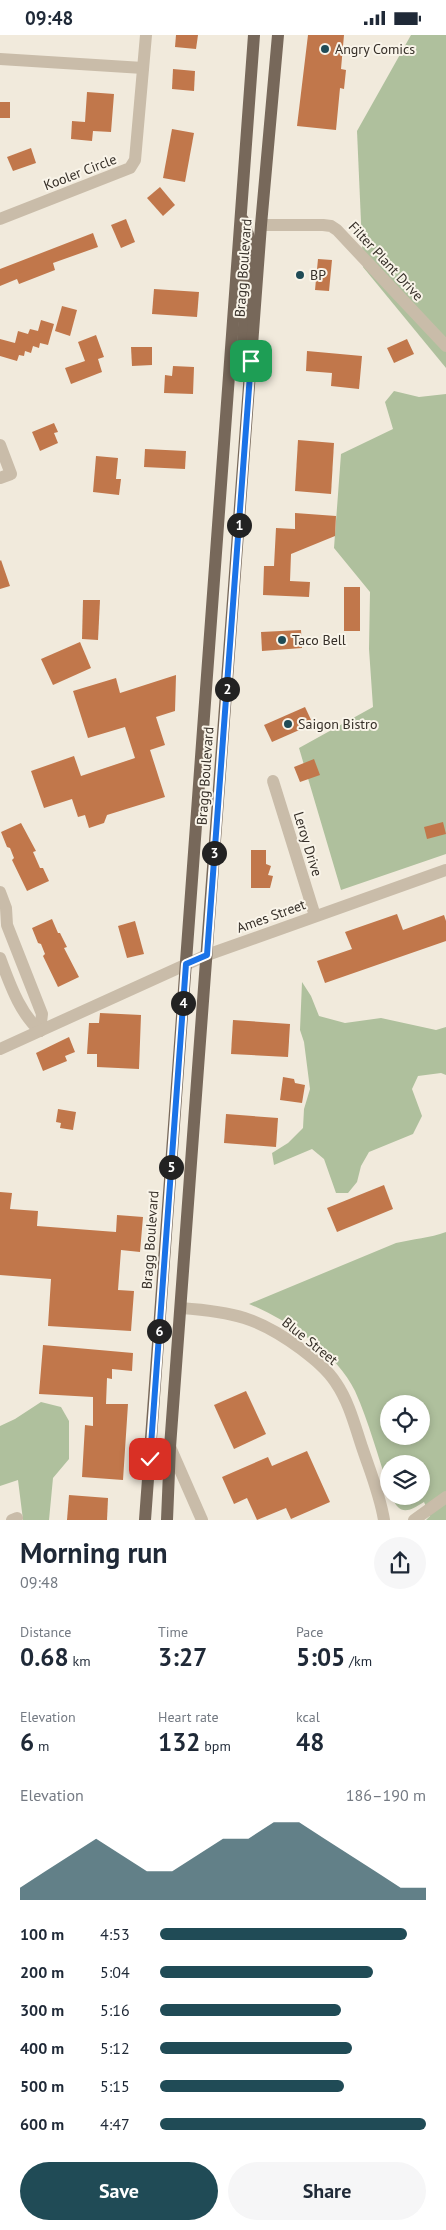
<!DOCTYPE html>
<html lang="en">
<head>
<meta charset="utf-8">
<style>
  :root { --surface:#fff; --page:#f6f6f7; --text:#1f2937; --muted:#747a83; --accent:#204b56 }
  body { margin:0; font-family:"PT Sans",sans-serif; background:var(--page); color:var(--text); height:100vh; display:flex; flex-direction:column; font-size:19px; white-space:nowrap }
  * { box-sizing:border-box; margin:0 }
  p { font-size:16px; color:var(--muted) }
  .icon { flex:none; width:28px; height:28px; fill:none; stroke:currentColor; stroke-width:2; stroke-linecap:round; stroke-linejoin:round }
  .map { position:relative; height:1485px; overflow:hidden }
  .panel { display:flex; flex-direction:column; background:var(--surface); flex:1 }
  .panel>* { flex:none }
  .buttons { position:absolute; left:380px; top:1360px; display:grid; gap:10px }
  .buttons a { display:grid; place-items:center; width:50px; height:50px; border-radius:50%; background:var(--surface); box-shadow:0 2px 8px #0003; font-size:25px }
  .pin { position:absolute; display:grid; place-items:center; width:42px; height:42px; color:#fff; margin:-21px; border-radius:10px; box-shadow:0 2px 8px #0006 }
  .km { position:absolute; width:25px; height:25px; margin:-12px; border-radius:50%; background:#222; color:#fff; font-size:14px; line-height:25px; text-align:center }
  .round { display:grid; place-items:center; flex:none; width:52px; height:52px; border-radius:26px; background:var(--page) }
  .summary { display:flex; align-items:center; justify-content:space-between; height:85px; padding:0 20px }
  h1 { font-size:28px; font-weight:600; line-height:38px }
  .figures { display:grid; grid-template-columns:repeat(3,1fr); gap:8px; height:85px; padding:5px 20px }
  .figures div { display:grid; align-content:center }
  .figures b { font-size:25px; font-weight:600 }
  .figures small { font-size:14px; font-weight:400 }
  .figures p { font-size:14px }
  .chart { height:140px; padding:10px 20px }
  .chart p { display:flex; justify-content:space-between }
  .chart svg { width:100%; height:90px; margin-top:5px; fill:var(--accent); opacity:.7 }
  .button { display:flex; gap:10px; margin-top:auto; padding:10px 20px }
  .button a { flex:1; height:58px; border-radius:30px; background:var(--accent); color:#fff; font-size:20px; font-weight:600; line-height:58px; text-align:center }
  .button a+a { background:var(--page); color:var(--text) }
  ul { padding:0 20px; list-style:none; font-size:16px }
  li { display:grid; grid-template-columns:80px 60px 1fr; align-items:center; height:38px }
  li i { height:12px; border-radius:6px; background:var(--accent) }
  .status { display:flex; justify-content:space-between; align-items:center; height:35px; padding:0 25px; background:var(--surface); direction:ltr }
  .status svg { height:14px; fill:currentColor }
  .map>svg:first-child { display:block }
  .green { fill:#afc09d; fill-rule:evenodd }
  .building { fill:#c1774b }
  .lines { fill:none; stroke-linecap:round; stroke-linejoin:round }
  .minor { stroke:#c9bca9; stroke-width:12 }
  .tertiary { stroke:#c9bca9; stroke-width:12 }
  .primary { stroke:#77685a; stroke-width:12 }
  .route-casing { stroke:#fff; stroke-width:10 }
  .route { stroke:#1a73e8; stroke-width:6 }
  .poi-dot { fill:#204b56; stroke:#f9f4e9; stroke-width:2 }
  .labels { text-anchor:middle; dominant-baseline:central; stroke-width:4; stroke-linejoin:round; paint-order:stroke }
  .poi-label { font-size:14px; fill:#362f28; stroke:#f9f4e9; text-anchor:start }
  .street-label { font-size:14px; fill:#362f28; stroke:#f9f4e9 }
</style>
</head>
<body>
<div class="status"><b>09:48</b><svg viewBox="0 0 49 12"><path d="M0 12V9h3v3zM5 12V6h3v6zM10 12V3h3v9zM15 12V0h3v12zM26 1h20v11H26zM47 4h2v5h-2z"/></svg></div>
<div class="map">
<svg width="446" height="1485" viewBox="0 0 446 1485">
  <rect width="100%" height="100%" fill="#f1eadc"/>
  <g class="green">
    <path d="M 411,0 L 446,0 L 446,333 L 363,232 L 357,96 Z"/>
    <path d="M 394,356 L 419,362 L 446,359 L 446,819 L 341,855 L 299,713 L 373,672 L 369,614 L 370,557 L 334,513 L 341,419 L 393,394 L 385,367 Z"/>
    <path d="M 302,947 L 311,961 L 319,981 L 345,988 L 381,983 L 436,995 L 446,992 L 446,1040 L 441,1038 L 418,1041 L 412,1054 L 422,1081 L 413,1099 L 369,1117 L 361,1131 L 357,1147 L 348,1158 L 336,1158 L 324,1124 L 312,1114 L 274,1130 L 272,1118 L 288,1108 L 303,1093 L 304,1074 L 310,1054 L 304,1007 L 300,995 Z"/>
    <path d="M 446,1197 L 446,1485 L 426,1485 L 430,1481 L 424,1467 C 408,1477 400,1481 391,1461 L 421,1461 L 421,1429 L 389,1429 L 389,1454 C 378,1422 369,1387 355,1356 C 337,1318 286,1284 249,1269 L 396,1208 C 413,1204 430,1203 446,1197 ZM 389,1369 L 421,1369 L 421,1401 L 389,1401 Z"/>
    <path d="M 41,1367 L 61,1372 L 69,1386 L 69,1424 L 53,1443 L 49,1485 L 23,1485 L 18,1445 L 0,1451 L 0,1391 L 15,1384 Z"/>
  </g>
  <g class="building">
    <path d="M 176,0 L 198,0 L 196,14 L 175,12 Z"/>
    <path d="M 308,0 L 344,0 L 341,34 L 346,35 L 344,54 L 340,53 L 336,95 L 297,91 Z"/>
    <path d="M 173,34 L 195,36 L 194,56 L 172,54 Z"/>
    <path d="M 87,57 L 114,59 L 111,97 L 93,96 L 92,106 L 71,104 L 72,86 L 85,87 Z"/>
    <rect x="0" y="67" width="10" height="16"/>
    <path d="M 172,94 L 194,98 L 185,147 L 163,143 Z"/>
    <path d="M 31,113 L 36,128 L 13,136 L 7,122 Z"/>
    <path d="M 160,152 L 175,170 L 163,181 L 147,163 Z"/>
    <path d="M 126,184 L 135,207 L 121,213 L 111,190 Z"/>
    <path d="M 93,198 L 98,212 L 53,228 L 55,235 L 19,249 L 17,244 L 0,251 L 0,234 Z"/>
    <path d="M 318,224 L 332,225 L 329,256 L 315,255 Z"/>
    <path d="M 154,254 L 199,257 L 197,282 L 152,279 Z"/>
    <path d="M 62,271 L 77,275 L 70,301 L 55,296 Z"/>
    <path d="M 41,285 L 54,289 L 48,310 L 40,308 L 39,313 L 33,311 L 31,318 L 25,316 L 24,321 L 19,320 L 17,326 L 0,321 L 0,304 L 15,308 L 18,296 L 28,299 L 30,294 L 38,296 Z"/>
    <path d="M 96,300 L 104,322 L 98,324 L 102,337 L 71,349 L 65,333 L 85,326 L 78,307 Z"/>
    <path d="M 407,304 L 414,319 L 394,328 L 387,313 Z"/>
    <path d="M 131,312 L 152,312 L 152,330 L 132,331 Z"/>
    <path d="M 307,316 L 362,321 L 359,354 L 331,351 L 332,338 L 306,336 Z"/>
    <path d="M 173,331 L 194,332 L 193,359 L 164,358 L 165,340 L 172,341 Z"/>
    <path d="M 54,388 L 58,397 L 54,398 L 58,408 L 40,416 L 32,397 Z"/>
    <path d="M 298,405 L 334,408 L 331,459 L 295,456 Z"/>
    <path d="M 145,414 L 186,416 L 185,434 L 144,432 Z"/>
    <path d="M 96,421 L 118,423 L 116,444 L 121,444 L 119,460 L 93,457 Z"/>
    <path d="M 295,478 L 336,481 L 335,501 L 291,519 L 290,546 L 310,547 L 309,562 L 263,560 L 264,531 L 274,531 L 276,493 L 295,494 Z"/>
    <path d="M 1,525 L 10,551 L 0,554 L 0,526 Z"/>
    <rect x="344" y="552" width="16" height="44"/>
    <path d="M 83,565 L 100,565 L 98,605 L 82,604 Z"/>
    <path d="M 301,595 L 302,613 L 262,616 L 261,597 Z"/>
    <path d="M 80,607 L 91,633 L 53,650 L 41,624 Z"/>
    <path d="M 176,640 L 175,676 L 156,682 L 165,710 L 150,715 L 165,762 L 107,780 L 104,788 L 89,793 L 85,780 L 78,782 L 72,764 L 44,773 L 31,736 L 74,721 L 81,741 L 135,723 L 125,692 L 88,703 L 73,656 L 116,643 L 120,658 Z"/>
    <path d="M 305,672 L 313,689 L 272,707 L 264,690 Z"/>
    <path d="M 314,724 L 320,740 L 300,747 L 294,732 Z"/>
    <path d="M 443,787 L 446,799 L 427,804 L 424,792 Z"/>
    <path d="M 21,788 L 36,816 L 33,817 L 40,833 L 43,833 L 49,846 L 27,856 L 12,825 L 14,823 L 10,813 L 7,812 L 1,797 Z"/>
    <path d="M 251,815 L 266,815 L 266,829 L 271,831 L 268,840 L 273,841 L 270,853 L 251,853 Z"/>
    <path d="M 397,879 L 403,895 L 444,880 L 446,886 L 446,906 L 325,948 L 317,926 L 352,914 L 345,897 Z"/>
    <path d="M 52,884 L 58,898 L 60,898 L 67,912 L 64,913 L 79,942 L 58,952 L 43,921 L 45,919 L 41,909 L 38,908 L 32,893 Z"/>
    <path d="M 135,886 L 144,919 L 127,923 L 118,891 Z"/>
    <path d="M 100,978 L 141,980 L 139,1034 L 97,1032 L 97,1019 L 87,1019 L 89,988 L 99,988 Z"/>
    <path d="M 233,985 L 290,989 L 288,1022 L 231,1019 Z"/>
    <path d="M 69,1002 L 75,1017 L 65,1021 L 67,1026 L 43,1036 L 36,1018 Z"/>
    <path d="M 283,1042 L 294,1044 L 295,1048 L 305,1050 L 302,1068 L 280,1065 Z"/>
    <path d="M 58,1074 L 76,1077 L 73,1095 L 60,1093 L 61,1088 L 56,1087 Z"/>
    <path d="M 226,1079 L 278,1083 L 276,1112 L 224,1108 Z"/>
    <path d="M 384,1150 L 393,1174 L 337,1197 L 327,1173 Z"/>
    <path d="M 0,1157 L 12,1158 L 10,1174 L 38,1176 L 37,1191 L 116,1197 L 117,1180 L 143,1182 L 140,1217 L 121,1215 L 118,1255 L 134,1256 L 131,1296 L 48,1291 L 51,1244 L 0,1240 Z"/>
    <path d="M 43,1310 L 133,1318 L 132,1336 L 112,1334 L 112,1344 L 107,1343 L 106,1369 L 128,1369 L 123,1445 L 82,1442 L 85,1390 L 93,1391 L 93,1362 L 39,1359 Z"/>
    <path d="M 246,1356 L 266,1399 L 234,1414 L 214,1370 Z"/>
    <path d="M 307,1416 L 330,1467 L 291,1484 L 286,1473 L 257,1485 L 247,1463 L 234,1469 L 222,1442 L 268,1422 L 272,1431 Z"/>
    <path d="M 69,1460 L 108,1463 L 107,1485 L 67,1485 Z"/>
  </g>
  <g class="lines">
    <g class="minor">
      <path d="M 0,24 L 143,33"/>
      <path d="M 0,184 L 130,133 L 135,125 L 146,0"/>
      <path d="M 261,190 L 323,190 L 331,191 L 337,195 L 446,311"/>
      <path d="M 0,410 L 11,439 L 0,443"/>
      <path d="M 273,746 L 315,881"/>
      <path d="M 0,857 L 6,873 L 7,890 L 42,979 L 40,996"/>
      <path d="M 0,923 C 10,949 19,977 40,996"/>
      <path d="M 170,1412 L 202,1485"/>
      <path d="M 12,1485 L 17,1483"/>
      <path d="M 414,1485 L 446,1462"/>
    </g>
    <g class="tertiary">
      <path d="M 0,1014 L 207,920 L 446,835"/>
      <path d="M 181,1273 C 233,1277 258,1282 301,1314 C 314,1324 327,1334 336,1348 C 349,1367 355,1391 362,1412 C 370,1436 380,1460 384,1485"/>
    </g>
    <g class="primary">
      <path d="M 243,185 L 250,205 L 243,307 L 251,322"/>
      <path d="M 145,1485 L 254,0"/>
      <path d="M 167,1485 L 170,1412 L 198,1033 L 261,190 L 278,0"/>
    </g>
  </g>
  <g class="lines">
    <defs>
      <path id="route" d="M 150,1424 L 186,929 L 207,920 L 251,326"/>
    </defs>
    <use href="#route" class="route-casing"/>
    <use href="#route" class="route"/>
  </g>
  <g class="poi-dot">
    <circle cx="325" cy="14" r="5"/>
    <circle cx="300" cy="240" r="5"/>
    <circle cx="282" cy="605" r="5"/>
    <circle cx="288" cy="689" r="5"/>
  </g>
  <g class="labels">
    <g class="poi-label">
      <text x="335" y="14">Angry Comics</text>
      <text x="310" y="240">BP</text>
      <text x="292" y="605">Taco Bell</text>
      <text x="298" y="689">Saigon Bistro</text>
    </g>
    <g class="street-label">
      <text transform="translate(80 137) rotate(-21)">Kooler Circle</text>
      <text transform="translate(386 226) rotate(47)">Filter Plant Drive</text>
      <text transform="translate(243 233) rotate(-86)">Bragg Boulevard</text>
      <text transform="translate(205 741) rotate(-86)">Bragg Boulevard</text>
      <text transform="translate(308 809) rotate(73)">Leroy Drive</text>
      <text transform="translate(271 881) rotate(-20)">Ames Street</text>
      <text transform="translate(150 1205) rotate(-86)">Bragg Boulevard</text>
      <text transform="translate(310 1306) rotate(39)">Blue Street</text>
    </g>
  </g>
</svg>
<div class="buttons">
<a><svg class="icon" aria-label="locate" viewBox="0 0 24 24"><circle cx="12" cy="12" r="6"/><path d="M12 2v4M12 18v4M2 12h4M18 12h4"/></svg></a>
<a><svg class="icon" aria-label="layers" viewBox="0 0 24 24"><path d="M12 4l9 5-9 5-9-5zM3 14l9 5 9-5"/></svg></a>
</div>
<div class="pin" style="left:251px;top:326px;background:#1e9e55"><svg class="icon" aria-label="arrive" viewBox="0 0 24 24"><path d="M6 21V4h12l-3 4 3 4H6"/></svg></div>
<div class="pin" style="left:150px;top:1424px;background:#d93025"><svg class="icon" aria-label="check" viewBox="0 0 24 24"><path d="M5 12l5 5 9-10"/></svg></div>
<b class="km" style="left:239px;top:490px">1</b>
<b class="km" style="left:227px;top:654px">2</b>
<b class="km" style="left:214px;top:818px">3</b>
<b class="km" style="left:183px;top:968px">4</b>
<b class="km" style="left:171px;top:1132px">5</b>
<b class="km" style="left:159px;top:1296px">6</b>
</div>
<section class="panel">
<div class="summary"><div><h1>Morning run</h1><p>09:48</p></div><a class="round"><svg class="icon" aria-label="share" viewBox="0 0 24 24"><path d="M12 15V3M7 8l5-5 5 5M5 13v7h14v-7"/></svg></a></div>
<div class="figures">
<div><p>Distance</p><b>0.68<small> km</small></b></div>
<div><p>Time</p><b>3:27</b></div>
<div><p>Pace</p><b>5:05<small> /km</small></b></div>
</div>
<div class="figures">
<div><p>Elevation</p><b>6<small> m</small></b></div>
<div><p>Heart rate</p><b>132<small> bpm</small></b></div>
<div><p>kcal</p><b>48</b></div>
</div>
<div class="chart"><p><span>Elevation</span>186–190 m</p>
<svg viewBox="0 0 160 44" preserveAspectRatio="none"><path d="M0 44V38L10 30L20 22L30 14L40 22L50 30L60 30L70 22L80 14L90 14L100 6L110 6L120 14L130 22L140 30L150 38L160 38V44z"/></svg>
</div>
<ul>
<li><b>100 m</b>4:53<i style="width:93%"></i></li>
<li><b>200 m</b>5:04<i style="width:80%"></i></li>
<li><b>300 m</b>5:16<i style="width:68%"></i></li>
<li><b>400 m</b>5:12<i style="width:72%"></i></li>
<li><b>500 m</b>5:15<i style="width:69%"></i></li>
<li><b>600 m</b>4:47<i style="width:100%"></i></li>
</ul>
<div class="button"><a>Save</a><a>Share</a></div>
</section>
</body>
</html>
